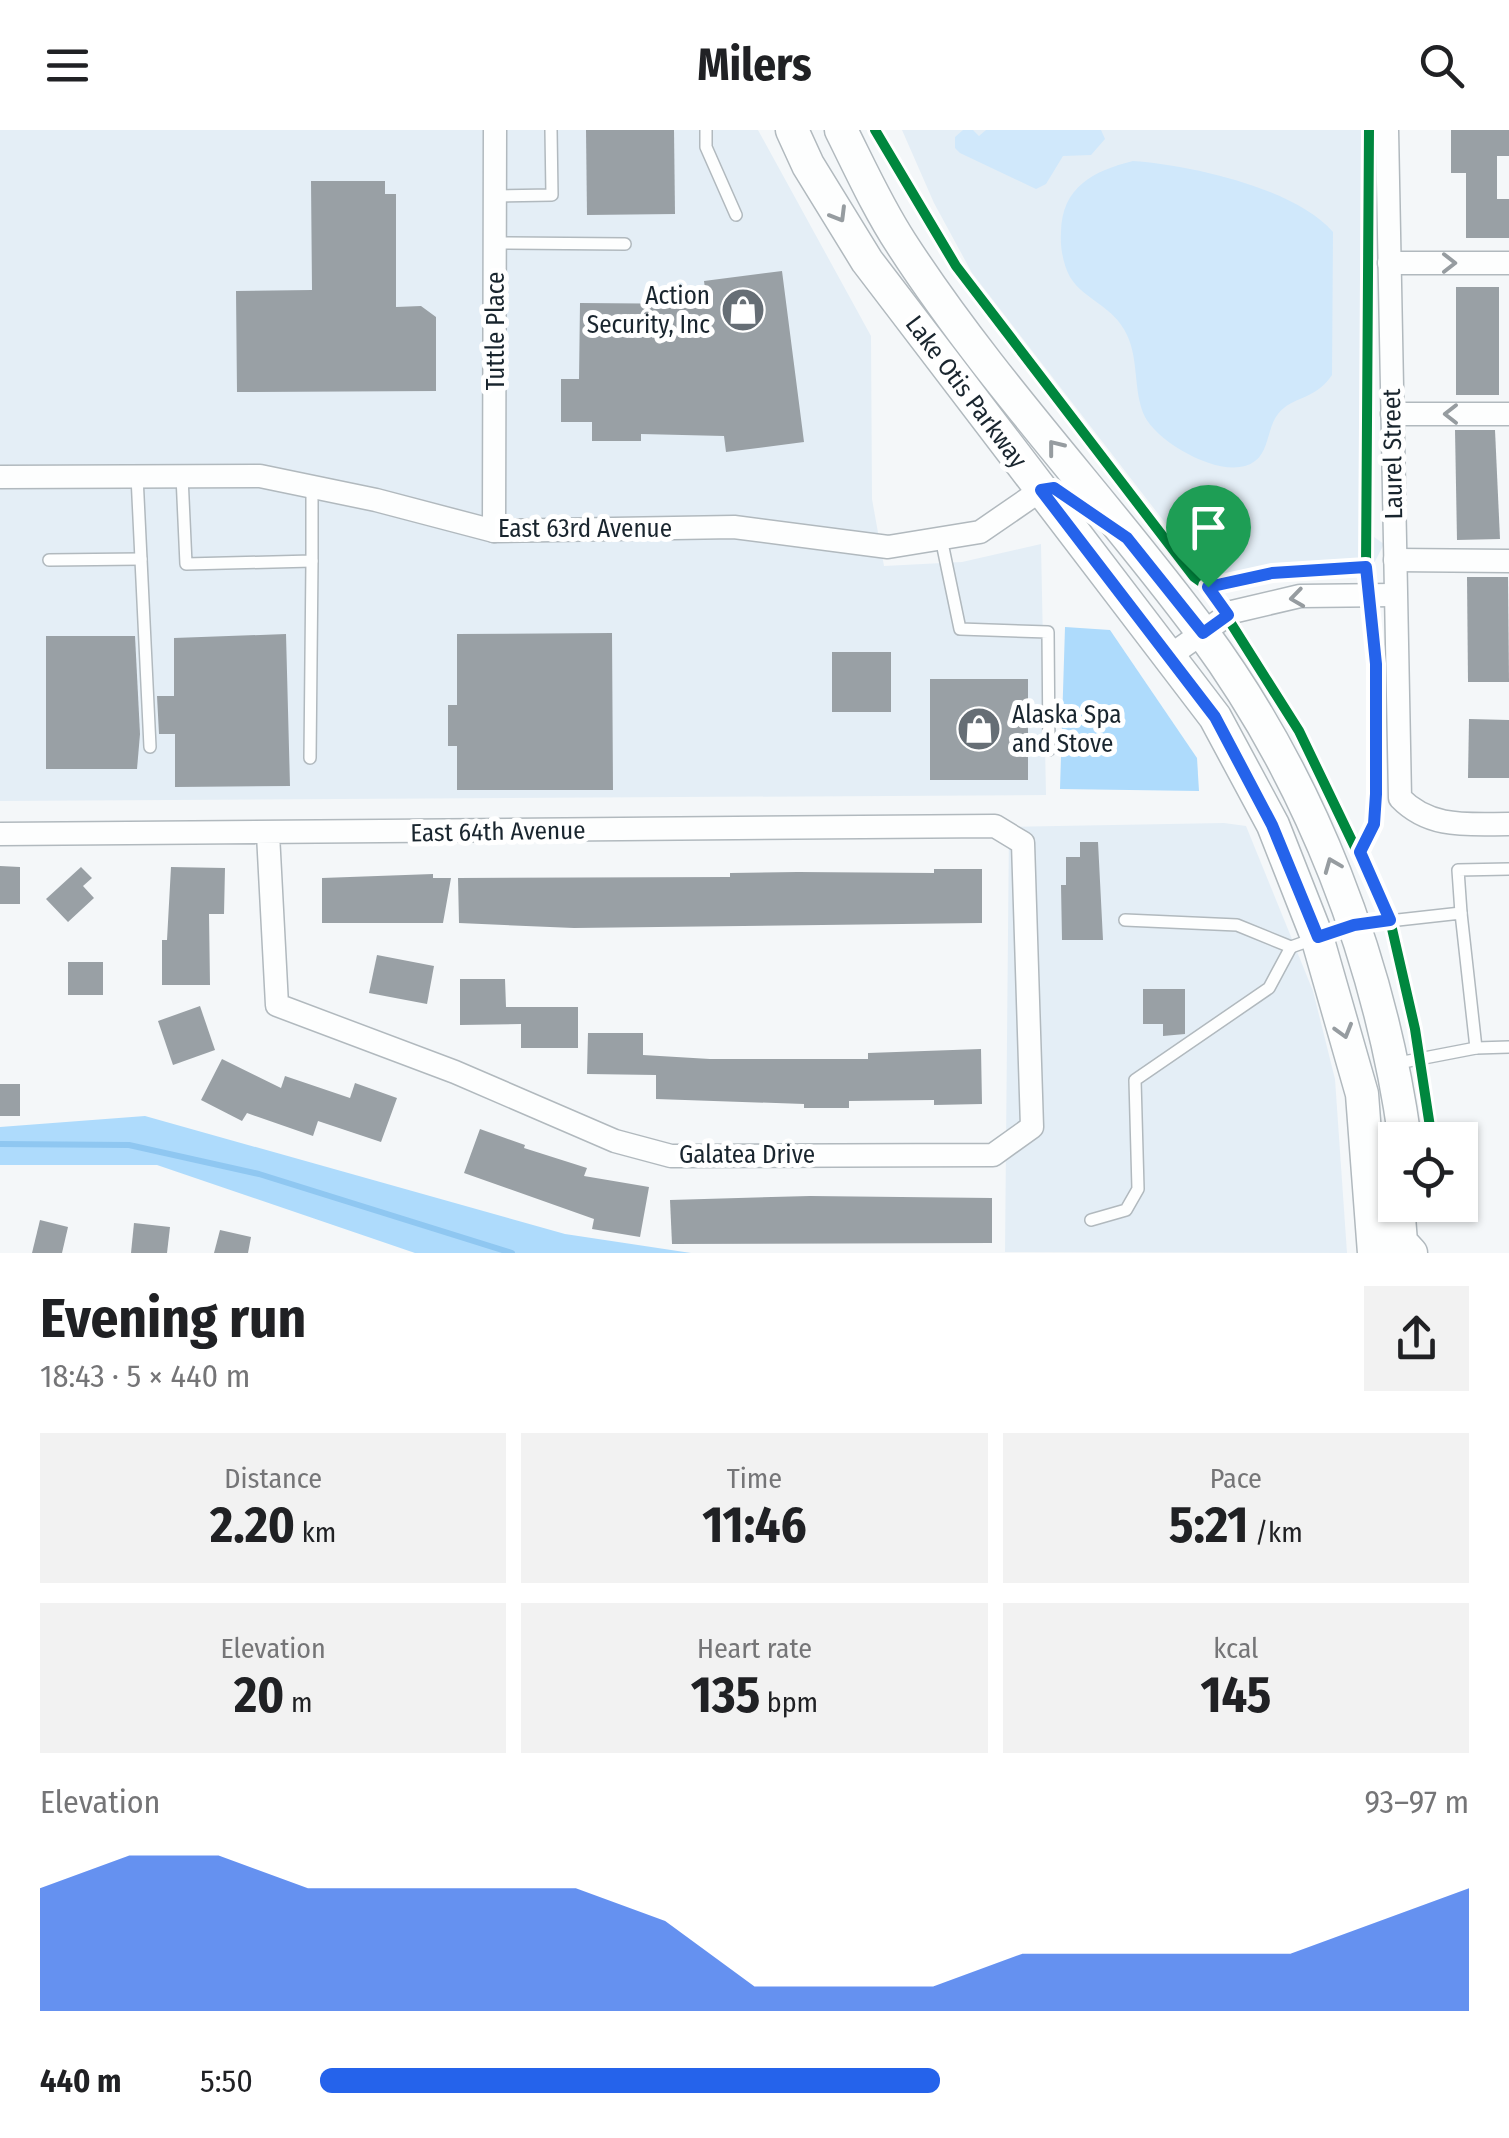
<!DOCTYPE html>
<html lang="en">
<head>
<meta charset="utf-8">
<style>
  :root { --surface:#fff; --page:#f2f2f2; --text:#202124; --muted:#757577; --accent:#2563eb }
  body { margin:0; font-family:"Fira Sans Condensed",sans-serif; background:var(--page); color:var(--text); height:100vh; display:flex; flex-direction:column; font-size:38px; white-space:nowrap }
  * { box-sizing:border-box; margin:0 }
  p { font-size:32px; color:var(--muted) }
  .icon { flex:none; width:55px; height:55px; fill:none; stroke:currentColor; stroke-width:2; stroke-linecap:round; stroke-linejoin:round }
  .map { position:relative; height:1123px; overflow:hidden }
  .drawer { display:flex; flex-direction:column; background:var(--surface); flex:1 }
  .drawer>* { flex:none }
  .tools { position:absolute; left:1378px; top:992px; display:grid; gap:20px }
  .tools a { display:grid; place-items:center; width:100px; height:100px; border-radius:0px; background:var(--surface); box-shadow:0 2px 8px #0004; font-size:50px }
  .pin { position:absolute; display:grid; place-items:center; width:85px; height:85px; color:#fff; margin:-102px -42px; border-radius:50% 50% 50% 0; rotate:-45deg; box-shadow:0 0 10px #0007 }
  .pin .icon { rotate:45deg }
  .round { display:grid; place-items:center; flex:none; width:105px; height:105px; border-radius:0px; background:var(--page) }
  .head { display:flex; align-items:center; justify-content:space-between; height:170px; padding:0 40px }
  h1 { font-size:55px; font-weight:700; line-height:75px }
  .stats { display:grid; grid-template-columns:repeat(3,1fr); gap:15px; height:170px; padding:10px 40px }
  .stats div { display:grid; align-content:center; border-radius:0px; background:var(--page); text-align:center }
  .stats b { font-size:50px; font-weight:700 }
  .stats small { font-size:28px; font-weight:400 }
  .stats p { font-size:28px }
  .chart { height:280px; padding:20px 40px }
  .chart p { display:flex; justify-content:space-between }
  .chart svg { width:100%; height:180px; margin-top:10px; fill:var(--accent); opacity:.7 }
  ul { padding:0 40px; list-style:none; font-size:32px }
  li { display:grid; grid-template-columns:160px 120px 1fr; align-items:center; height:75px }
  li i { height:25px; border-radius:12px; background:var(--accent) }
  header { display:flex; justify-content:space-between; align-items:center; height:130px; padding:0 40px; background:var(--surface); font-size:45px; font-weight:700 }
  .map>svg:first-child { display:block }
  .built { fill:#e4eef6 }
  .green { fill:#d0e8fb }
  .forest { fill:#aedbfc }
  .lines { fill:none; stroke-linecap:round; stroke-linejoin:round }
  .stream { stroke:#8fc7f1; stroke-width:6 }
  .building { fill:#99a0a5 }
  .lane-casing { stroke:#b1b9be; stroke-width:14 }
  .street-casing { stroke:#b1b9be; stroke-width:25 }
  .secondary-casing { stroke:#b1b9be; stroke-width:35 }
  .lane { stroke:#fdfefe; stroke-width:11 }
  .street { stroke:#fdfefe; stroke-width:22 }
  .secondary { stroke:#fdfefe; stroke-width:32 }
  .cycleway-casing { stroke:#fff; stroke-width:16 }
  .cycleway { stroke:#00873e; stroke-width:10 }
  .oneway { stroke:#969ca0 }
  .route-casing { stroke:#fff; stroke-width:20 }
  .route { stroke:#2563eb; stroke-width:12 }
  .labels { text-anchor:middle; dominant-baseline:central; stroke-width:10; stroke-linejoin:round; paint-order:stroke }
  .poi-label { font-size:25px; fill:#19252e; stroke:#fff; text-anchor:end }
  .street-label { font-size:25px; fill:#19252e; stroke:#fff }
</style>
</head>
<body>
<header><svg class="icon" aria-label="menu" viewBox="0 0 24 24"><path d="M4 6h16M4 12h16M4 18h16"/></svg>Milers<svg class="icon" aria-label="search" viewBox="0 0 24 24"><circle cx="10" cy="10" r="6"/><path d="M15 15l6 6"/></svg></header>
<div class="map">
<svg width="1509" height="1123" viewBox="0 0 1509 1123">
  <rect width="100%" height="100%" fill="#f4f7f9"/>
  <g class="built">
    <path d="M 0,0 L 758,0 L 871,206 L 872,369 L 884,436 L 962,432 L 1041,414 L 1046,665 L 0,671 Z"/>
    <path d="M 902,0 L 1361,0 L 1360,397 L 1384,414 L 1370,441 L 1256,447 L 1217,460 L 972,143 L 934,73 Z"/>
    <path d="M 1224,693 L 1246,696 L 1313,861 L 1335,949 L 1347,1123 L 1005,1122 L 1009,697 Z"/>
  </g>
  <g class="green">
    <path d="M 963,0 L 973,0 L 979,6 L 986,0 L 1101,0 L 1105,9 L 1091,25 L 1063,26 L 1046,54 L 1036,59 L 960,23 L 955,18 L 955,7 Z"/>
    <path d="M 1133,31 C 1190,35 1295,58 1333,102 L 1332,245 C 1316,270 1292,266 1278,284 C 1267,298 1269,321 1255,331 C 1227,353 1159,314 1145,287 C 1133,262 1139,230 1127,205 C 1114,176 1084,170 1070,147 C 1063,134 1060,117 1061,102 C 1062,57 1093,41 1133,31 Z"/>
  </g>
  <g class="forest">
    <path d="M 1065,497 L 1110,500 L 1197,628 L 1199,661 L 1060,659 Z"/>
    <path d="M 145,986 L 565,1104 L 691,1123 L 415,1123 L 157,1035 L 0,1035 L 0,997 Z"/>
  </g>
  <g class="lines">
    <path class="stream" d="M 0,1014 L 129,1015 L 259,1044 L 512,1123"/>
  </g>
  <g class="building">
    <path d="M 586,0 L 674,0 L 675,84 L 587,85 Z"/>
    <path d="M 1451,0 L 1509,0 L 1509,26 L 1497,26 L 1497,69 L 1509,69 L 1509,108 L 1466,108 L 1466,43 L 1451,43 Z"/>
    <path d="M 311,51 L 385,51 L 385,64 L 396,64 L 396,177 L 421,176 L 436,187 L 436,261 L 237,262 L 236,161 L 312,160 Z"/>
    <path d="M 782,141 L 804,312 L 726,322 L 724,306 L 641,304 L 641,311 L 592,311 L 592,292 L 561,292 L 561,249 L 579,249 L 580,173 L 707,174 L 704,151 Z"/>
    <rect x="1456" y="157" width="43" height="108"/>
    <path d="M 1455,300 L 1495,300 L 1500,409 L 1457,410 Z"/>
    <path d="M 1467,447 L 1508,447 L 1509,552 L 1468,552 Z"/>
    <path d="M 612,503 L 613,660 L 457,660 L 457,616 L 448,616 L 448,575 L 457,575 L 457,504 Z"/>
    <path d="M 286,504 L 290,656 L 175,657 L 175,604 L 159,604 L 157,566 L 174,566 L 174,508 Z"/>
    <path d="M 46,506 L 135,506 L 140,604 L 137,639 L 46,639 Z"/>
    <rect x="832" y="522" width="59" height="60"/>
    <rect x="930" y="549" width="98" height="101"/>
    <path d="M 1469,589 L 1509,590 L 1509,648 L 1468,648 Z"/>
    <path d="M 1080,712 L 1098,712 L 1103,810 L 1062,810 L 1061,755 L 1066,755 L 1066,727 L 1080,727 Z"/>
    <path d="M 0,736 L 20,737 L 20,774 L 0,774 Z"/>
    <path d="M 81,737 L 92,748 L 83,756 L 94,768 L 68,792 L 46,769 Z"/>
    <path d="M 171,737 L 225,738 L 224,784 L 209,784 L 210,855 L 162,855 L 162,810 L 167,810 Z"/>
    <path d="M 934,739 L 982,739 L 982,793 L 574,798 L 459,793 L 458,748 L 730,747 L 730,743 L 798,742 L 934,743 Z"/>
    <path d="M 433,744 L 433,748 L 451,748 L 443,793 L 322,793 L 322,748 Z"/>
    <path d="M 377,825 L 434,836 L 427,874 L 369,863 Z"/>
    <rect x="68" y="832" width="35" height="33"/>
    <path d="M 460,849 L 505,849 L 506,877 L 578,877 L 578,918 L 521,918 L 521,894 L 460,895 Z"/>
    <path d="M 1143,859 L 1185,859 L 1185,904 L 1163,906 L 1163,894 L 1143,894 Z"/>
    <path d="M 200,876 L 215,920 L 173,935 L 158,891 Z"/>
    <path d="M 588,903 L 643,903 L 643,925 L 710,929 L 868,929 L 868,923 L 981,919 L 982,974 L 934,975 L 934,970 L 849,971 L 849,978 L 804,978 L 804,974 L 656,969 L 656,945 L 587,944 Z"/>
    <path d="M 222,929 L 281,958 L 285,946 L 350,968 L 355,953 L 397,968 L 381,1012 L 318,991 L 313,1006 L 247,983 L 242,991 L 201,970 Z"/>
    <rect x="0" y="954" width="20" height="32"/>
    <path d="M 480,999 L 525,1015 L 524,1018 L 587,1038 L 584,1046 L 649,1057 L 640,1107 L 592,1099 L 594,1089 L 464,1043 Z"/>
    <path d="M 810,1066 L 992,1068 L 992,1113 L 672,1114 L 670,1070 Z"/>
    <path d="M 40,1090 L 68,1097 L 62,1123 L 32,1123 Z"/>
    <path d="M 134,1093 L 170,1097 L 167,1123 L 131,1123 Z"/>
    <path d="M 220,1100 L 251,1107 L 248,1123 L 214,1123 Z"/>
  </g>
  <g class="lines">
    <defs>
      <g id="lane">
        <path d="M 706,0 L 706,17 L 736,85"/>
        <path d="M 495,66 L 552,65 L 551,0"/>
        <path d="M 495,113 L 625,114"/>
        <path d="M 137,346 L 150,617"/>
        <path d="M 182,346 L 186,434 L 312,431 L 312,356"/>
        <path d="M 941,408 L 960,499 L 1048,502 L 1049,620"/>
        <path d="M 49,430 L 141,429"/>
        <path d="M 310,628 L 312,431"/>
        <path d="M 1461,783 L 1458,740 L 1509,739"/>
        <path d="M 1125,790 L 1237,795 L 1291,817 L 1353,795 L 1461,783 L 1476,918 L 1393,934"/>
        <path d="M 1476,918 L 1509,917"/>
        <path d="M 1091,1090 L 1126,1080 L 1138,1059 L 1135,950 L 1269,858 L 1291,817"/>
      </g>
      <g id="street">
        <path d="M 1387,0 L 1400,668 C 1430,699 1468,694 1509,694"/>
        <path d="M 1389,133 L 1509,133"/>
        <path d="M 1392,284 L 1509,284"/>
        <path d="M 0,347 L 260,346 L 376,370 L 494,401 L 734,397 L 888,417 L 980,402 L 1041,360"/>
        <path d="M 494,401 L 495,0"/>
        <path d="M 1395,430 L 1509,431"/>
        <path d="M 1171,525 L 1232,482 L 1300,466 L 1395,465"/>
        <path d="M 0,704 L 995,696 L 1023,713 L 1032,997 L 993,1025 L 671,1026 L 615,1011 L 455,942 L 277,875 L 268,704"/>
      </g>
      <g id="secondary">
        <path d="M 792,0 L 808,35 L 867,131 L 1215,587 L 1273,695 L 1317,807 L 1362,964 L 1374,1123"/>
        <path d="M 841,0 C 860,38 878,78 901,113 C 990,251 1105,371 1202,502 C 1311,650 1380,829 1405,1010"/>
        <path d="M 1367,1012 L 1393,1036 L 1395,1052"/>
        <path d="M 1398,1075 L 1401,1112 L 1411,1123"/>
      </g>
    </defs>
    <use href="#lane" class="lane-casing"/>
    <use href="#street" class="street-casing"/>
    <use href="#secondary" class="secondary-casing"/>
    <use href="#lane" class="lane"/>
    <use href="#street" class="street"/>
    <use href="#secondary" class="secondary"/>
    <defs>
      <g id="cycleway">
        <path d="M 875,0 L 956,136 L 1194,447 L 1208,457 L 1299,601 L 1390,790 L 1415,899 L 1432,1010"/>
        <path d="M 1208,457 L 1272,443 L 1366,437 L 1369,0"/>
        <path d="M 1360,722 L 1374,694 L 1376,663 L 1376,534 L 1366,437"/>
      </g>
    </defs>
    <use href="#cycleway" class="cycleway-casing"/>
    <use href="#cycleway" class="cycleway"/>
  </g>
  <defs><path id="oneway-chevron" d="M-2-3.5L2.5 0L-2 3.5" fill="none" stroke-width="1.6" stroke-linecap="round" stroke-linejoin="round" transform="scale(2.5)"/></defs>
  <g class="oneway">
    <use href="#oneway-chevron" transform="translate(839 85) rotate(59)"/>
    <use href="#oneway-chevron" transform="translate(1449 133)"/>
    <use href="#oneway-chevron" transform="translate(1451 284) rotate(-180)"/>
    <use href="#oneway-chevron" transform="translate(1055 317) rotate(-128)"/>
    <use href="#oneway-chevron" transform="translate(1297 468) rotate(172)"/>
    <use href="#oneway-chevron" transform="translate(1332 735) rotate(-112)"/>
    <use href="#oneway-chevron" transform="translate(1344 901) rotate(74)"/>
  </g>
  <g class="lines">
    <defs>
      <path id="route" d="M 1054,358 L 1127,408 L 1203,503 L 1228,485 L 1208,457 L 1272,443 L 1366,437 L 1376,534 L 1376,664 L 1374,694 L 1360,722 L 1390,790 L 1354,795 L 1318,807 L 1272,695 L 1215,587 L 1041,360 Z"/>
    </defs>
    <use href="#route" class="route-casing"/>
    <use href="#route" class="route"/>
  </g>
  <defs>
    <symbol id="shop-disc" viewBox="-11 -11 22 22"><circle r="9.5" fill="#666e75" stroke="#fff"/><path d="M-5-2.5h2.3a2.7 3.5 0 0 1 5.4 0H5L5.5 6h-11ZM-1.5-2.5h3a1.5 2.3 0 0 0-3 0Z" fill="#fff"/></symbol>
  </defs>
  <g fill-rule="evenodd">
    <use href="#shop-disc" x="718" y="155" width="50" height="50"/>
    <use href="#shop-disc" x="954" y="574" width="50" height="50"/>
  </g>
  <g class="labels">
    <g class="poi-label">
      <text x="710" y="166">Action<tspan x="710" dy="29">Security, Inc</tspan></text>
      <text x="1012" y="585" text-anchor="start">Alaska Spa<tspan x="1012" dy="29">and Stove</tspan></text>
    </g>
    <g class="street-label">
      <text transform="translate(496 201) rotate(-90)">Tuttle Place</text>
      <text transform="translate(966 262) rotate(53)">Lake Otis Parkway</text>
      <text transform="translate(1393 324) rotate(-91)">Laurel Street</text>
      <text x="585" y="399">East 63rd Avenue</text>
      <text transform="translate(498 702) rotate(-1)">East 64th Avenue</text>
      <text x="747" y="1025">Galatea Drive</text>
    </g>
  </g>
</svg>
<div class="tools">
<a><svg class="icon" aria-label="locate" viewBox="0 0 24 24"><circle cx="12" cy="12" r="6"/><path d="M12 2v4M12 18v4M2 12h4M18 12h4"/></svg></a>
</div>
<div class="pin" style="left:1208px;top:457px;background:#1e9e55"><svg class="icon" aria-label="arrive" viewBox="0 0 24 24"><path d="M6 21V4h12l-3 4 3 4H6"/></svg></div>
</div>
<section class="drawer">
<div class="head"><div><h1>Evening run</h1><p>18:43 · 5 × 440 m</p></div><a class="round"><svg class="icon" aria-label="share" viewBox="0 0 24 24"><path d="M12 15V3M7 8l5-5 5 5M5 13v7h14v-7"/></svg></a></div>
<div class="stats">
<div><p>Distance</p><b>2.20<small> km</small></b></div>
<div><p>Time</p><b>11:46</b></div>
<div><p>Pace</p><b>5:21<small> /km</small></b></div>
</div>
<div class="stats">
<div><p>Elevation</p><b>20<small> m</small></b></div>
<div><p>Heart rate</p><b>135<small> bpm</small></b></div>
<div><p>kcal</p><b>145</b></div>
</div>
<div class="chart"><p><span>Elevation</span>93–97 m</p>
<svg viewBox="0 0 160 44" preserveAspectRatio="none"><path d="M0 44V14L10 6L20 6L30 14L40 14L50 14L60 14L70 22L80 38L90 38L100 38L110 30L120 30L130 30L140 30L150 22L160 14V44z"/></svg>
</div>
<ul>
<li><b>440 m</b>5:50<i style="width:54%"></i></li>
</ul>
</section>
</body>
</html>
